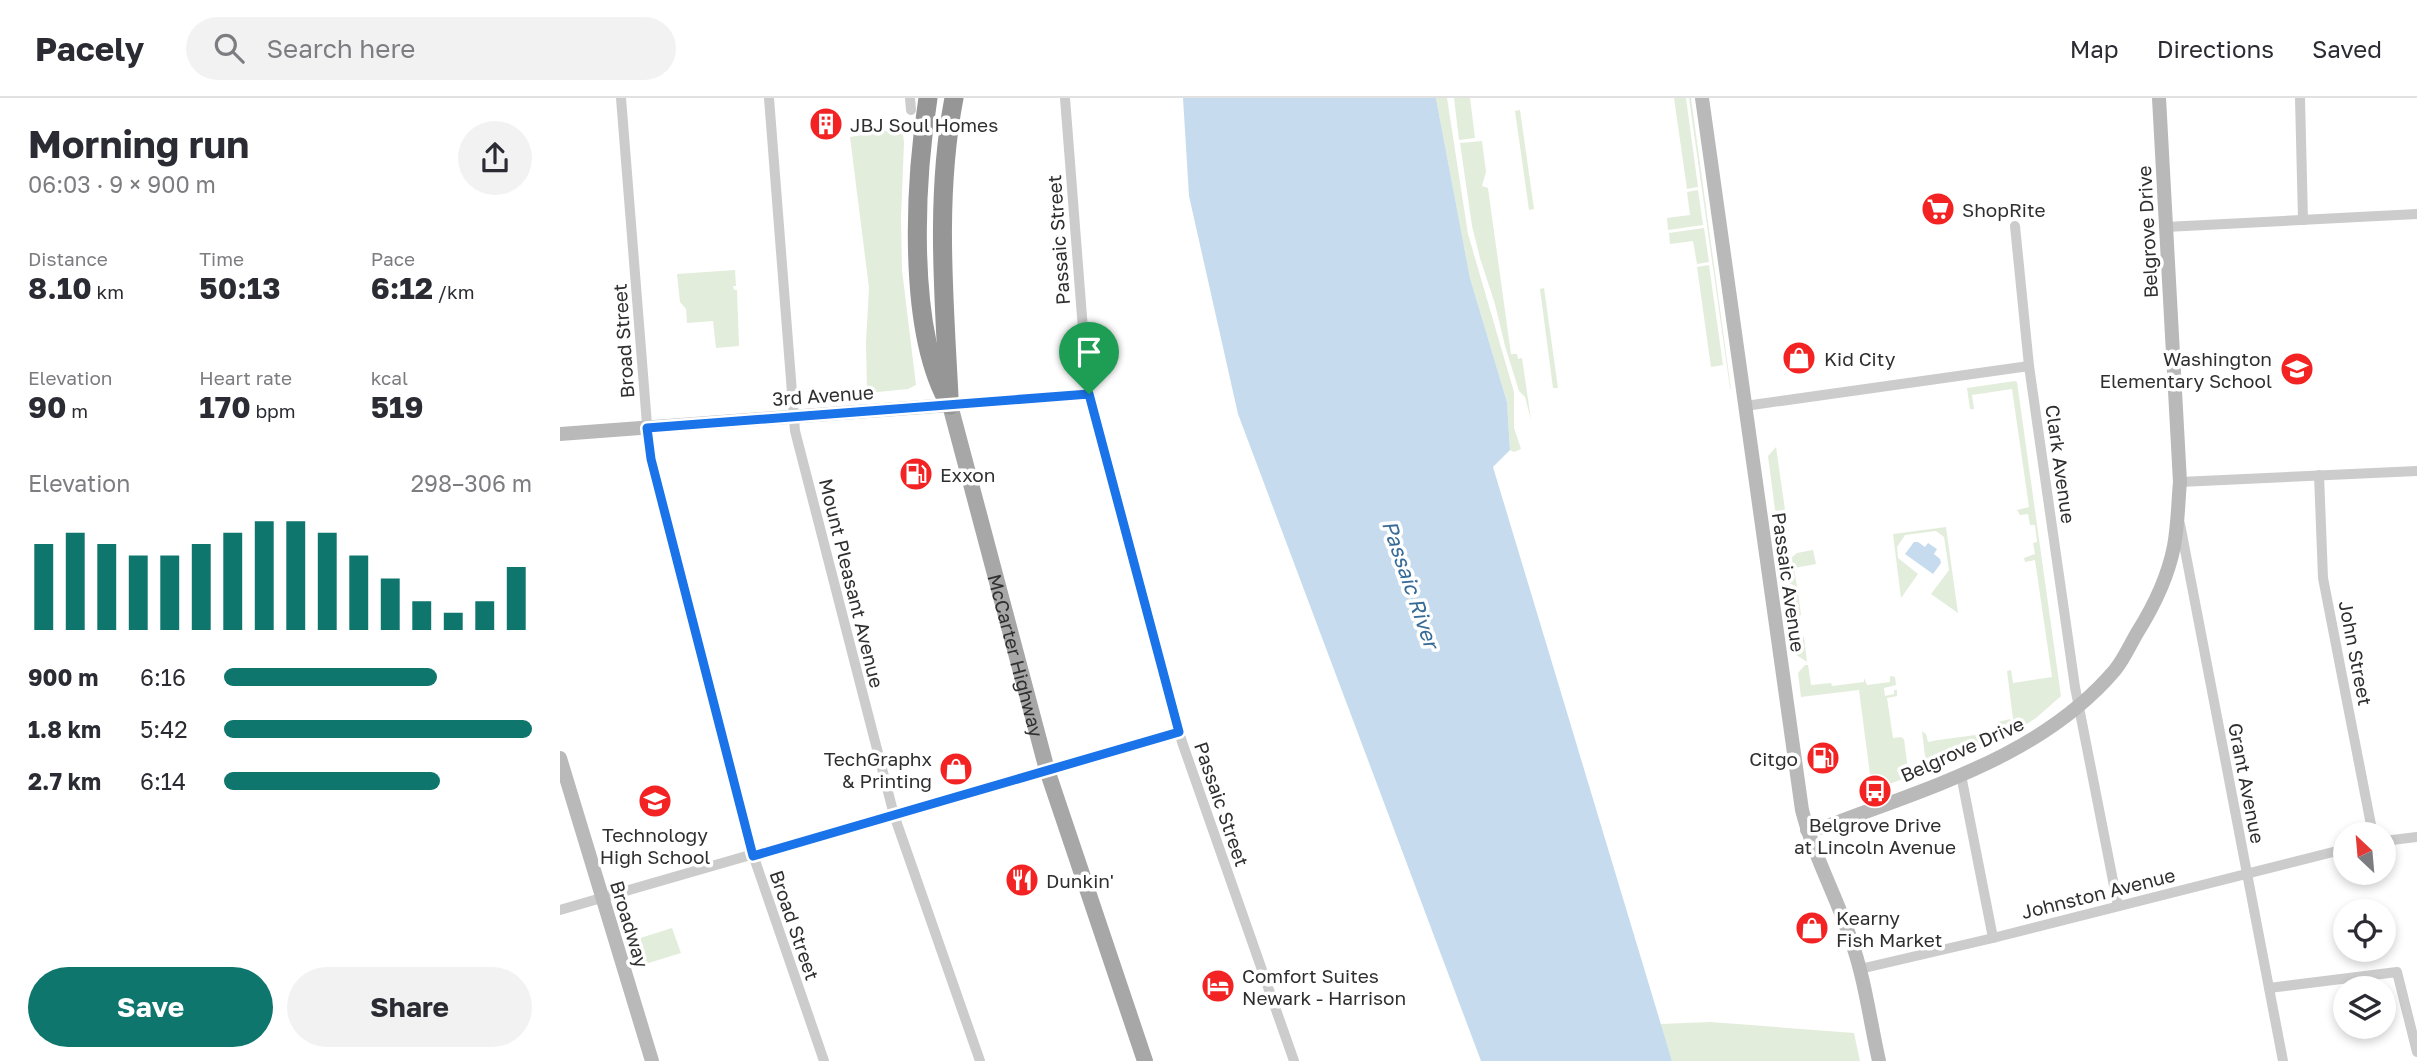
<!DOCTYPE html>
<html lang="en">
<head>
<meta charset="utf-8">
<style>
  :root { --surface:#fff; --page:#f2f2f3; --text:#2b2b33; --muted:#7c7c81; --line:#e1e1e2; --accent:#0f766e }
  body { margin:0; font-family:"Golos Text",sans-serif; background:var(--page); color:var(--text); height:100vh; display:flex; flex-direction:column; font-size:26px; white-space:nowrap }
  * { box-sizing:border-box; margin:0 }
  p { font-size:23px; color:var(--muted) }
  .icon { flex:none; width:38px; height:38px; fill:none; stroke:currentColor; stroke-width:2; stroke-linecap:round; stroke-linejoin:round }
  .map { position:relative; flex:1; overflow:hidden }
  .details { display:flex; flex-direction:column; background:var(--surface); width:560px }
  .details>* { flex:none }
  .needle { width:46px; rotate:334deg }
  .buttons { position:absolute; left:1773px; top:724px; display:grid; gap:14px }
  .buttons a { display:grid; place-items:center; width:63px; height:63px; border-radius:50%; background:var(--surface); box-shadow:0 4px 10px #0003; font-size:35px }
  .pin { position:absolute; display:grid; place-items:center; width:60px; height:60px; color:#fff; margin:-72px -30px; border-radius:50% 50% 50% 0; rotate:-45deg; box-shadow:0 0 7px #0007 }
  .pin .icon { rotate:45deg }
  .round { display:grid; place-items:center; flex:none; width:74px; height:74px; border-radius:37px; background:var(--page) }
  .head { display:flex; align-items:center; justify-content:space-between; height:119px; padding:0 28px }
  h1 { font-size:38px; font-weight:700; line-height:52px }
  .metrics { display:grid; grid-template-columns:repeat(3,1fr); gap:10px; height:119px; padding:7px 28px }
  .metrics div { display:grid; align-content:center }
  .metrics b { font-size:30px; font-weight:700 }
  .metrics small { font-size:19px; font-weight:400 }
  .metrics p { font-size:19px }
  .chart { height:196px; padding:14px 28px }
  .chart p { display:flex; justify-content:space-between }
  .chart svg { width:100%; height:126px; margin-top:7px; stroke:var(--accent); stroke-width:6 }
  .button { display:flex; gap:14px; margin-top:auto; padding:14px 28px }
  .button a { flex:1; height:80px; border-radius:42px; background:var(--accent); color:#fff; font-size:28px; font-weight:700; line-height:80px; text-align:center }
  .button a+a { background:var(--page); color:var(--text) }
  ul { padding:0 28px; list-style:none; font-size:23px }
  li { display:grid; grid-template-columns:112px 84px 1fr; align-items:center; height:52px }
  li i { height:18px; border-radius:9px; background:var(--accent) }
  header { display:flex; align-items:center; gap:42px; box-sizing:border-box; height:98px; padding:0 35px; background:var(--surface); border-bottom:2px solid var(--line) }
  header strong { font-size:33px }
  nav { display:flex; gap:38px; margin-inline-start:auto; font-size:24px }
  .search { width:490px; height:63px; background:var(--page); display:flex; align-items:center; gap:18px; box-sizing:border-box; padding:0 24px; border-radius:38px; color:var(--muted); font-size:26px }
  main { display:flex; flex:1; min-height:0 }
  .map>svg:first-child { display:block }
  .green { fill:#e3eddb }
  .water { fill:#c6dcee }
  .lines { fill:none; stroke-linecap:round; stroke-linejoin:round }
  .street { stroke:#ccc; stroke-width:10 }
  .secondary { stroke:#b9b9b9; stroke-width:14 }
  .primary { stroke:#a7a7a7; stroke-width:16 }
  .highway { stroke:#969696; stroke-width:19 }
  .route-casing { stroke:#fff; stroke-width:14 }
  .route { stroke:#1a73e8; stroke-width:9 }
  .labels { text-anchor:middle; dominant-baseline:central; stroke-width:7; stroke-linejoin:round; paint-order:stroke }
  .poi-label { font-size:19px; fill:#2f2f2f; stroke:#fff; text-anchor:start }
  .street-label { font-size:19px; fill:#2f2f2f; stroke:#fff }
  .water-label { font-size:21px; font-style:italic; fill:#366a97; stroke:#fff }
</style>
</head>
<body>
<header>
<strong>Pacely</strong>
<div class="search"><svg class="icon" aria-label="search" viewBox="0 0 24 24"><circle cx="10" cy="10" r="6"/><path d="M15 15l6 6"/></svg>Search here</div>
<nav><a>Map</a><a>Directions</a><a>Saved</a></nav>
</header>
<main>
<section class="details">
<div class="head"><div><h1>Morning run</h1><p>06:03 · 9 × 900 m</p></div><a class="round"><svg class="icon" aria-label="share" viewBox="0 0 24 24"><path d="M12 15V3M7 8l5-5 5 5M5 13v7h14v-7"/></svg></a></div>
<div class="metrics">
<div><p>Distance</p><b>8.10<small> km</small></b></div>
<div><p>Time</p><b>50:13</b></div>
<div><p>Pace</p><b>6:12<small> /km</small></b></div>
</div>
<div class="metrics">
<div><p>Elevation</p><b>90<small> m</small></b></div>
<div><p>Heart rate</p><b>170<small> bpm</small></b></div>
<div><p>kcal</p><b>519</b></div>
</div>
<div class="chart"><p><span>Elevation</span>298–306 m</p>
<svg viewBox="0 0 160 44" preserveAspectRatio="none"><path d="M5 44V14M15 44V10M25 44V14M35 44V18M45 44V18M55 44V14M65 44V10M75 44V6M85 44V6M95 44V10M105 44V18M115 44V26M125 44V34M135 44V38M145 44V34M155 44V22"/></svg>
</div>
<ul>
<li><b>900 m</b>6:16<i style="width:69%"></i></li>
<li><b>1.8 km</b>5:42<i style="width:100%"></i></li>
<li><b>2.7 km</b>6:14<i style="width:70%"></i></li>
</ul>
<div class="button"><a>Save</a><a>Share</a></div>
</section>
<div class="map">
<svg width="1857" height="963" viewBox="0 0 1857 963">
  <rect width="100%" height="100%" fill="#fff"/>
  <g class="green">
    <path d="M 876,0 L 887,0 L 908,136 L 954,294 L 954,330 L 961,351 L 954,354 L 950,352 L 947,304 L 910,180 Z"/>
    <path d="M 894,0 L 910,0 L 915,40 L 899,42 Z"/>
    <path d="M 1114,0 L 1126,0 L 1138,89 L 1127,91 Z"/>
    <path d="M 1129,0 L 1131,0 L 1171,291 L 1170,290 Z"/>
    <path d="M 960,12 L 974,111 L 969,112 L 955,13 Z"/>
    <path d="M 342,30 L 344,44 L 341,120 L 342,172 L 356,287 L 348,291 L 307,295 L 306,244 L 309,190 L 290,39 Z"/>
    <path d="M 922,43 L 926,74 L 922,88 L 928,90 L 951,256 L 957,256 L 958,261 L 962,260 L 971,322 L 965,299 L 959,293 L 945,248 L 935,206 L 920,160 L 912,128 L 900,45 Z"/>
    <path d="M 1138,92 L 1143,127 L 1108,132 L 1107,120 L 1130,117 L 1127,94 Z"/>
    <path d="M 1144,130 L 1149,164 L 1137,166 L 1133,143 L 1110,146 L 1109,135 Z"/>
    <path d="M 1149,167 L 1163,267 L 1151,269 L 1137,169 Z"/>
    <path d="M 175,172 L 176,188 L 173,188 L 174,192 L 177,192 L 179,248 L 156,250 L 153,223 L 127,225 L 126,211 L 120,204 L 117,176 Z"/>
    <path d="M 984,190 L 998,290 L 993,290 L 980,191 Z"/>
    <path d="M 1455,283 L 1457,284 L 1501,598 L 1476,620 L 1456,633 L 1454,629 L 1447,573 L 1451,572 L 1453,585 L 1492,579 L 1475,462 L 1465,464 L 1464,460 L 1475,456 L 1473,445 L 1477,444 L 1475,427 L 1470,427 L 1468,416 L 1460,417 L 1457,412 L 1469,409 L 1452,291 L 1412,297 L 1414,311 L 1410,311 L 1407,290 Z"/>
    <path d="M 1216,349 L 1226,419 L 1225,419 L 1215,412 L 1208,358 Z"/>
    <path d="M 1386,429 L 1398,515 L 1371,496 L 1389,472 L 1384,439 L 1376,433 L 1345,437 L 1337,449 L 1338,460 L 1358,476 L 1341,500 L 1333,436 Z"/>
    <path d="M 1253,452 L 1256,466 L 1234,470 L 1237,489 L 1225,483 L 1223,467 L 1237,455 Z"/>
    <path d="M 1236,494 L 1238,494 L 1241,517 L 1238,518 L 1241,539 L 1244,539 L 1247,564 L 1235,556 L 1228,502 Z"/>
    <path d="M 1245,567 L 1248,567 L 1251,587 L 1271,585 L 1272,588 L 1304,584 L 1304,580 L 1307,587 L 1330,584 L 1330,578 L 1335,579 L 1336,587 L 1324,590 L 1325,598 L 1334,596 L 1334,592 L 1337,592 L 1337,598 L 1327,600 L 1333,640 L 1341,639 L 1344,641 L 1349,679 L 1312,692 L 1299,592 L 1241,599 L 1238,575 Z"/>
    <path d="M 1450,621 L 1454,634 L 1417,653 L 1370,671 L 1366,667 L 1362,633 L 1366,636 L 1368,644 L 1378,642 L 1438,634 L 1438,624 Z"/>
    <path d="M 112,830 L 121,855 L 82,867 L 74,842 Z"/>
    <path d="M 1151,924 L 1294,935 L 1300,963 L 1112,963 L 1100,926 Z"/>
  </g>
  <g class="water">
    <path d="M 623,0 L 876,0 L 910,180 L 947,304 L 950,352 L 933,369 L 1112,963 L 921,963 L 678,316 L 629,98 Z"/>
    <path d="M 1354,444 L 1358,444 L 1365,449 L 1368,445 L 1377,451 L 1374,456 L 1380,461 L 1381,465 L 1373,476 L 1345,456 Z"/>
  </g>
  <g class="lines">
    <g class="street">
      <path d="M 61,0 L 88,339 L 91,361 L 189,745 L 264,963"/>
      <path d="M 209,0 L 235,333 L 334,717 L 420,963"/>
      <path d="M 350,0 L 351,12"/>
      <path d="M 505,0 L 527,283 L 532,310 L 622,644 L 734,963"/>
      <path d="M 1740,0 L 1743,122"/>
      <path d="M 1455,128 L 1469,268 L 1515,589 L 1558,808"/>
      <path d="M 1606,129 L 1857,116"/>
      <path d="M 390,307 L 529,296"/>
      <path d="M 1185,308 L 1469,268"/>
      <path d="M 1759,377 L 1763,480 L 1813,737"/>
      <path d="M 1620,384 L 1857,373"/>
      <path d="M 1620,426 L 1723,963"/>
      <path d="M 1401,677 L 1433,840"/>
      <path d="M 1824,743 L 1857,739"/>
      <path d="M 0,812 L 619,633"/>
      <path d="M 1300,871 L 1433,840 L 1785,751"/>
      <path d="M 1709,890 L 1837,874 L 1857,954"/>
    </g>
    <g class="secondary">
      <path d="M 1142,0 L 1242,712 C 1254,759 1276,797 1291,842 C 1305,881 1310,923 1319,963"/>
      <path d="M 0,336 L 390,307"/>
      <path d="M 0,660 L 92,963"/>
      <path d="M 1247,732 L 1268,728 C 1369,689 1482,658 1555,572 C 1564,561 1570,547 1577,535 C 1594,508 1608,479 1614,448 C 1618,427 1618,405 1620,384 L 1599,0"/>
    </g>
    <path class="primary" id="s1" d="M 390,307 L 487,672 L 585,963"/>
    <g class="highway">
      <path d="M 368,0 C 355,83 346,233 390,307"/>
      <path d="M 389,298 C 384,199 375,99 394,0"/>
    </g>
  </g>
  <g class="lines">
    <defs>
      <path id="route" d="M 529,296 L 619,634 L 193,758 L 91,361 L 87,330 Z"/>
    </defs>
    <use href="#route" class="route-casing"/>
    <use href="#route" class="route"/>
  </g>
  <defs>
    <symbol id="building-disc" viewBox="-11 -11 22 22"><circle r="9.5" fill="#f32323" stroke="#fff"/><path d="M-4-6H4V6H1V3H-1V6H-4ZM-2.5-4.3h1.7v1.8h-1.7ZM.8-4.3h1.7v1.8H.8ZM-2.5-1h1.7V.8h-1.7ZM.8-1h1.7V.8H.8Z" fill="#fff"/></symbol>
    <symbol id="supermarket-disc" viewBox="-11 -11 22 22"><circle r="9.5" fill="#f32323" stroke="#fff"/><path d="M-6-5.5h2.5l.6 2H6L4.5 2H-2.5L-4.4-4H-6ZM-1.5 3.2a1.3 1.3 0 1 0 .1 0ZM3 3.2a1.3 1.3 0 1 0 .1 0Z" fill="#fff"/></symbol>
    <symbol id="shop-disc" viewBox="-11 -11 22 22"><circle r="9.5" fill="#f32323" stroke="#fff"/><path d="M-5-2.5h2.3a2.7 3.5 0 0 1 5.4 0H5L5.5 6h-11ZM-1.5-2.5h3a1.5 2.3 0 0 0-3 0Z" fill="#fff"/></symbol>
    <symbol id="school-disc" viewBox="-11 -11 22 22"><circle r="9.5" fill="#f32323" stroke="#fff"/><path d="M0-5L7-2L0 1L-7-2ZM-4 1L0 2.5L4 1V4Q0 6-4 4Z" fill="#fff"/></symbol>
    <symbol id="fuel-disc" viewBox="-11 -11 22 22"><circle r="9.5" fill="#f32323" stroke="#fff"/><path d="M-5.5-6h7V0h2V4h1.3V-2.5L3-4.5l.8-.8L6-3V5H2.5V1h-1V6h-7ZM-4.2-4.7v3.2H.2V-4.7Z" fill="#fff"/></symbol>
    <symbol id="bus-disc" viewBox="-11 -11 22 22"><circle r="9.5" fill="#f32323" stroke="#fff"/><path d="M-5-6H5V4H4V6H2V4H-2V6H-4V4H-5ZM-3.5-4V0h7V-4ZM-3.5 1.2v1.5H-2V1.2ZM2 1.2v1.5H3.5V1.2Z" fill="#fff"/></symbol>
    <symbol id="restaurant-disc" viewBox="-11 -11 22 22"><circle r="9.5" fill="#f32323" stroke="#fff"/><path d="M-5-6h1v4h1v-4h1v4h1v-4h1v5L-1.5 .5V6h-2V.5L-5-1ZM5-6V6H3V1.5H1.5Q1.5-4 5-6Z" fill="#fff"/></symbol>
    <symbol id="hotel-disc" viewBox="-11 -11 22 22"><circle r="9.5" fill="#f32323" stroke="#fff"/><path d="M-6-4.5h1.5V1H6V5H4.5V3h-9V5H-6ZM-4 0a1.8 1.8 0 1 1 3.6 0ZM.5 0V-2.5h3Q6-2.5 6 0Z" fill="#fff"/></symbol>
  </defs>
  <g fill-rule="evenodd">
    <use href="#building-disc" x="247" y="7" width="38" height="38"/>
    <use href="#supermarket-disc" x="1359" y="92" width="38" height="38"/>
    <use href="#shop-disc" x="1220" y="241" width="38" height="38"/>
    <use href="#school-disc" x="1718" y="252" width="38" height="38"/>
    <use href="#fuel-disc" x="337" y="357" width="38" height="38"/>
    <use href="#fuel-disc" x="1244" y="641" width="38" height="38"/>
    <use href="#shop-disc" x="377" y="652" width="38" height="38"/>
    <use href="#bus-disc" x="1296" y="674" width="38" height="38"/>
    <use href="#school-disc" x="76" y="684" width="38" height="38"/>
    <use href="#restaurant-disc" x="443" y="763" width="38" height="38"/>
    <use href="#shop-disc" x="1233" y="811" width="38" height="38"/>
    <use href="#hotel-disc" x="639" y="869" width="38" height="38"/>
  </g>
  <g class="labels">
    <g class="poi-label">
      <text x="290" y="26">JBJ Soul Homes</text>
      <text x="1402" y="111">ShopRite</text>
      <text x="1264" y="260">Kid City</text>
      <text x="1712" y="260" text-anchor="end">Washington<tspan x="1712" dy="22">Elementary School</tspan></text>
      <text x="380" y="376">Exxon</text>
      <text x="372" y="660" text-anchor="end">TechGraphx<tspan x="372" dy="22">&amp; Printing</tspan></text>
      <text x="1238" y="660" text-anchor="end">Citgo</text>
      <text x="1315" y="726" text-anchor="middle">Belgrove Drive<tspan x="1315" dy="22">at Lincoln Avenue</tspan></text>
      <text x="95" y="736" text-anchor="middle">Technology<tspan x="95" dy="22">High School</tspan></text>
      <text x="486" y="782">Dunkin'</text>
      <text x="1276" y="819">Kearny<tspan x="1276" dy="22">Fish Market</tspan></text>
      <text x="682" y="877">Comfort Suites<tspan x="682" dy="22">Newark - Harrison</tspan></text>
    </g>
    <g class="street-label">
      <text transform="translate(1587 134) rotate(-93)">Belgrove Drive</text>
      <text transform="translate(498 142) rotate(-94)">Passaic Street</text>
      <text transform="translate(63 243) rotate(-94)">Broad Street</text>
      <text transform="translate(263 297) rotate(-4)">3rd Avenue</text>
      <text transform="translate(1501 366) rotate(82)">Clark Avenue</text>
      <text transform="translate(1229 484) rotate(82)">Passaic Avenue</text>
      <text transform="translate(292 485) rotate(76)">Mount Pleasant Avenue</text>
      <text transform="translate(1796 555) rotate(79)">John Street</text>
      <text stroke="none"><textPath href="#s1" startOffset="259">McCarter Highway</textPath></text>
      <text transform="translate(1402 651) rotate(-24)">Belgrove Drive</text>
      <text transform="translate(1687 685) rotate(79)">Grant Avenue</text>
      <text transform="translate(662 706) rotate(71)">Passaic Street</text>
      <text transform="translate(1538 795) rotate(-14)">Johnston Avenue</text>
      <text transform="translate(70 826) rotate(73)">Broadway</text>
      <text transform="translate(235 827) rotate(71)">Broad Street</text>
    </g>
    <g class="water-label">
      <text transform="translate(851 486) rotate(71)">Passaic River</text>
    </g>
  </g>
</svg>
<div class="buttons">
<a><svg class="needle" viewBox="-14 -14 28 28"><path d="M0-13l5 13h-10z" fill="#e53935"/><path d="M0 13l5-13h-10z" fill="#7c7c81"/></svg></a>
<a><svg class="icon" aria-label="locate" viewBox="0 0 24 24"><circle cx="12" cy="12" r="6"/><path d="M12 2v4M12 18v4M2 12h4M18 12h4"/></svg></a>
<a><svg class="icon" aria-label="layers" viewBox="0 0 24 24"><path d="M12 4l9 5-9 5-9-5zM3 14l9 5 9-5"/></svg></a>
</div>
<div class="pin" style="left:529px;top:296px;background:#1e9e55"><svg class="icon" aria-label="arrive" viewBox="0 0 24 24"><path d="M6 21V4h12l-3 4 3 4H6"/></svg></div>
</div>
</main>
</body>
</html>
